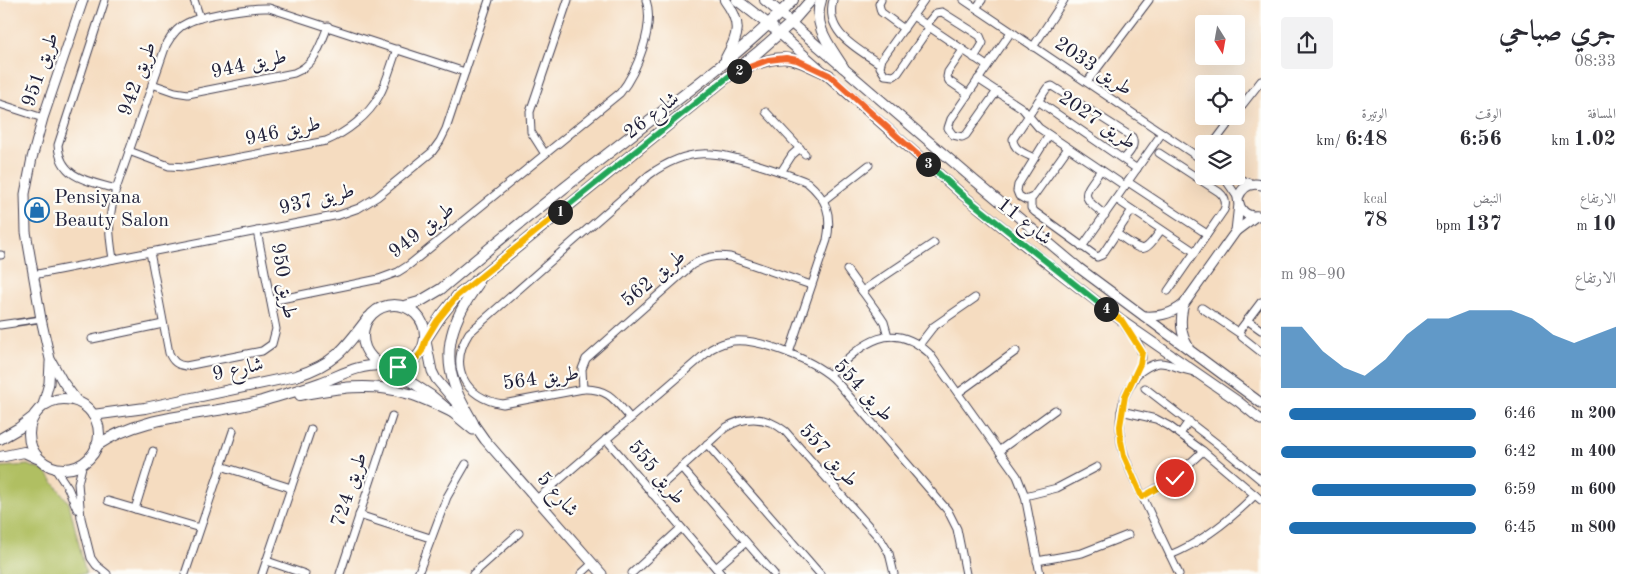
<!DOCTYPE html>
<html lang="ar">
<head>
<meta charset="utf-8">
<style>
  :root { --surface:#fff; --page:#f2f2f3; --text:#2b2b33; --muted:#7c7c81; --accent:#1f6fb2 }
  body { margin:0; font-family:"Old Standard TT",Amiri,serif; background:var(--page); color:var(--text); direction:rtl; height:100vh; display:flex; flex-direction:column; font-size:19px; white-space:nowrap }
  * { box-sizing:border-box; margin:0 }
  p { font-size:16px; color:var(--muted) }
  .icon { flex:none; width:28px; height:28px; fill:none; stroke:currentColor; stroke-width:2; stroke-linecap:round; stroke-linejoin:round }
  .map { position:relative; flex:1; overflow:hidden; direction:ltr }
  .side { display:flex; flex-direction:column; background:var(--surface); width:375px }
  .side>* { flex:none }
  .needle { width:32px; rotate:169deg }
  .controls { position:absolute; left:1195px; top:15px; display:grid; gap:10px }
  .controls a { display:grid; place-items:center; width:50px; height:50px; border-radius:5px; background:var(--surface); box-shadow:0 5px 20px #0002; font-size:25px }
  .pin { position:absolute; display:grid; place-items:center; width:42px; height:42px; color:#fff; margin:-21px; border:2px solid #fff; border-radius:50%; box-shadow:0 1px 5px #0007 }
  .km { position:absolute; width:25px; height:25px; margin:-12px; border-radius:50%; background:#222; color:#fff; font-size:14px; line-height:25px; text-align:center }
  .round { display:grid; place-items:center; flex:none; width:52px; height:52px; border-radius:5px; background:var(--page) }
  .summary { display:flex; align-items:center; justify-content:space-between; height:85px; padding:0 20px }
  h1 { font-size:28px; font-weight:700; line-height:38px }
  .metrics { display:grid; grid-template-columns:repeat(3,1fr); gap:8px; height:85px; padding:5px 20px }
  .metrics div { display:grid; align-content:center }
  .metrics b { font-size:21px; font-weight:700 }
  .metrics small { font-size:14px; font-weight:400 }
  .metrics p { font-size:14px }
  .chart { height:140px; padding:10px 20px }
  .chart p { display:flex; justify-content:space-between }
  .chart svg { width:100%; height:90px; margin-top:5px; fill:var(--accent); opacity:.7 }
  ul { padding:0 20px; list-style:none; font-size:16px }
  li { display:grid; grid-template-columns:80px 60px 1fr; align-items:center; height:38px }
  li i { height:12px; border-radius:6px; background:var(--accent) }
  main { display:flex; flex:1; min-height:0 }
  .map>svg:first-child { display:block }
  .green { fill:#b0bf62; stroke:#69704e }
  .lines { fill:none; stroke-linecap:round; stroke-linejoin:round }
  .pedestrian-casing { stroke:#423e4f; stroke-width:8 }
  .minor-casing { stroke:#423e4f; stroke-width:9 }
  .tertiary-casing { stroke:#423e4f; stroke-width:11 }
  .secondary-casing { stroke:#423e4f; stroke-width:12 }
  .pedestrian { stroke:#fff; stroke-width:5 }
  .minor { stroke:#fff; stroke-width:7 }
  .tertiary { stroke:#fff; stroke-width:9 }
  .secondary { stroke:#fff; stroke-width:10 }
  .split-1-casing { stroke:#fff; stroke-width:10 }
  .split-2-casing { stroke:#fff; stroke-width:10 }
  .split-3-casing { stroke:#fff; stroke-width:10 }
  .split-4-casing { stroke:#fff; stroke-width:10 }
  .split-5-casing { stroke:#fff; stroke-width:10 }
  .split-1 { stroke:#f5b400; stroke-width:6 }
  .split-2 { stroke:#22a559; stroke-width:6 }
  .split-3 { stroke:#f0652b; stroke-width:6 }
  .split-4 { stroke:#22a559; stroke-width:6 }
  .split-5 { stroke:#f5b400; stroke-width:6 }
  .labels { text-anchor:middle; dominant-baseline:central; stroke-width:4.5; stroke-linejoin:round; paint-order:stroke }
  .street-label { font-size:20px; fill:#22223b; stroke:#fdfcf7 }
  .poi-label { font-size:20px; fill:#22223b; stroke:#fdfcf7; text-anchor:start }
</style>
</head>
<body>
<main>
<section class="side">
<div class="summary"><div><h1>جري صباحي</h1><p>08:33</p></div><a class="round"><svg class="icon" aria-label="share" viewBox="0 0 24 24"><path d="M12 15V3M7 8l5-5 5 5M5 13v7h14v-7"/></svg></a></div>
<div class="metrics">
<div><p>المسافة</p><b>1.02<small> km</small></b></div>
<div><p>الوقت</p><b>6:56</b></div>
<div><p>الوتيرة</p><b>6:48<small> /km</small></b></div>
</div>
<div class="metrics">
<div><p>الارتفاع</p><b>10<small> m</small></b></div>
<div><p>النبض</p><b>137<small> bpm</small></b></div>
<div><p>kcal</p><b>78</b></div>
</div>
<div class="chart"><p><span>الارتفاع</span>90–98 m</p>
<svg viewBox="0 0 160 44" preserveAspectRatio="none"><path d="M0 44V14L10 14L20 26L30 34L40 38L50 30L60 18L70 10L80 10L90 6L100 6L110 6L120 10L130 18L140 22L150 18L160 14V44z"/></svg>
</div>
<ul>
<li><b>200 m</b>6:46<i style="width:96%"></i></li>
<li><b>400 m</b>6:42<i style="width:100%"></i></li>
<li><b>600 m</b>6:59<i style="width:84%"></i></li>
<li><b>800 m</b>6:45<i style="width:96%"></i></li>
</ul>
</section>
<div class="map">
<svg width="1261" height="574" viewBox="0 0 1261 574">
  <rect width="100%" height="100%" fill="#fdfcf7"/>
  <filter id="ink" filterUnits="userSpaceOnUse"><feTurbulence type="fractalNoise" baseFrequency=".02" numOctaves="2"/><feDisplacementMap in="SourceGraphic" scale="10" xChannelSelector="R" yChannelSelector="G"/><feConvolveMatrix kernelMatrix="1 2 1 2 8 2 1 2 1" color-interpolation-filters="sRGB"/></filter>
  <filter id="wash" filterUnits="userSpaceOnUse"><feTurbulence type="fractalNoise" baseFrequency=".0096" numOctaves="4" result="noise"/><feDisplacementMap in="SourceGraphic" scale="20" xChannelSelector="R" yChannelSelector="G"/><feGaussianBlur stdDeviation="1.12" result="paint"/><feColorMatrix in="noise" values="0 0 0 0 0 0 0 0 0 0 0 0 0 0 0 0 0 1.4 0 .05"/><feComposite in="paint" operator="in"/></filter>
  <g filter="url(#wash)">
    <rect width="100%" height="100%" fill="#f5dcc0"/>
    <path class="green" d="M 28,465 L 45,471 L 69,503 L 86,574 L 0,574 L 0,467 Z"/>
  </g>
  <g filter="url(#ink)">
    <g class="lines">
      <defs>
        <path id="pedestrian" d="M 14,323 L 41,319"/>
        <g id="minor">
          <path d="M 105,0 L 58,145 C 60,179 89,181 116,189"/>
          <path d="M 194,0 L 200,18"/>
          <path d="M 833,0 C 824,33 857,48 880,64"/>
          <path d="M 881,0 L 879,4 L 881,12 L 904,29"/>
          <path d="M 924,0 L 882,59 L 880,67 L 885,75 L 894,76 L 898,73 L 929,28"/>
          <path d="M 964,0 L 1204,161"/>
          <path d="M 976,8 L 982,0"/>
          <path d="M 913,16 L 987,66"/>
          <path d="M 926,25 L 936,13 L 942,12 L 980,36 L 983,43 L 974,58"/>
          <path d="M 1033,47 L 1064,0"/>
          <path d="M 963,50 L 948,72 L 947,77 L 949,81 L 968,94"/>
          <path d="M 978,79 L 1022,108 L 1039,128 L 1125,186"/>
          <path d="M 1087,82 L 1149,0"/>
          <path d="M 152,84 L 175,92 L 188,94 L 294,73 C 315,65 320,46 328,26"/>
          <path d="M 997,91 L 966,135 L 962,137 L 953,135 L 948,128 L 951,119 L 1011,32"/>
          <path d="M 1038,101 L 1137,169"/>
          <path d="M 0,104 L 43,118"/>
          <path d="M 766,112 L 805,154"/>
          <path d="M 1236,113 L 1261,81"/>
          <path d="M 1049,135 L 1018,185 L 1017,191 L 1019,196 L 1026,200 L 1033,197 L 1068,148"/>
          <path d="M 1213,144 L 1234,116"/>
          <path d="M 129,151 L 169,166 L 187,167 L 326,141 C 346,133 369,115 379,96 C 387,82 391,65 397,49"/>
          <path d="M 1159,153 L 1219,192 C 1225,197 1227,203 1224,210 L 1168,291"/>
          <path d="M 545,154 L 531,132 L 530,112 L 568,0"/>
          <path d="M 1034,158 C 1026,154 1013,150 1013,139 L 1047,88 L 1052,86 L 1132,137 C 1136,146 1130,152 1124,159"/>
          <path d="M 1101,170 C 1083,195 1079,195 1105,215"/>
          <path d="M 781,172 L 792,155 L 800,148"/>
          <path d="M 1223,176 L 1238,198"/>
          <path d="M 1231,176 L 1254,184"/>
          <path d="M 1128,182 L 1207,234"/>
          <path d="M 1031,199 L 1031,208 L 1035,212 L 1097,257 L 1102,255 L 1132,210"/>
          <path d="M 1116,199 L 1195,252"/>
          <path d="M 824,200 L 869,165"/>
          <path d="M 1117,234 C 1143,251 1142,257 1161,230"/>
          <path d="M 1082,247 L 1162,133"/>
          <path d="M 150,252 L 169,353 C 173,362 177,365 186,366 L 262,351 L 272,344 L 276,329 L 257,231"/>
          <path d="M 0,255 L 1,255"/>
          <path d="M 113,259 C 108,228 108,220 116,189 L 166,45 C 171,36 177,27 187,23 C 202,15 252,7 269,8 L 465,72"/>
          <path d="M 847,270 L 880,316 L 884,322 L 888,336"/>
          <path d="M 33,275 L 339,215 L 359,208 L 377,197 L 432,152 L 440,141 L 446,129 L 489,0"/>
          <path d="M 862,291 L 934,243"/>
          <path d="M 271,301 L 379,279 L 398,272 L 409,265 L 620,93 C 637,72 655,26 646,0"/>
          <path d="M 1261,302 L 1239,331 L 1242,337 L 1261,352"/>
          <path d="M 1202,308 L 1239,333"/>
          <path d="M 1247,320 L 1261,330"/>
          <path d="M 1123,322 C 1127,332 1139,340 1141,351 C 1146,366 1130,383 1125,396 C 1120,411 1119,427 1121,442 C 1124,461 1135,480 1143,498 C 1155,524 1167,549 1179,574"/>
          <path d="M 0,325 L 14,323"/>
          <path d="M 92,339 L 163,324"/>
          <path d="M 919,345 L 933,327 L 975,298"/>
          <path d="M 830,374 C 861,346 889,317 929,353 L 1017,476 L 1025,496 L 1040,574"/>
          <path d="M 1136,375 C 1163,353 1166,367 1195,372"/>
          <path d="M 1145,388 L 1220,446 L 1261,480"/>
          <path d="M 583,389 L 582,369 L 586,359 L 692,265 C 705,257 715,255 730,257 L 811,285"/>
          <path d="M 958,393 L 1016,351"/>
          <path d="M 1121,411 L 1156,419 L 1169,426 L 1203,451 L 1261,500"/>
          <path d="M 630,418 C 615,400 608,388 583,389 L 503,404 C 464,398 448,366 469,333 L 649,175 C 689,146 715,151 759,165 C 775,170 791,175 807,182 C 827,199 832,214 827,240 L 789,353"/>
          <path d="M 1180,434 L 1189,421"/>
          <path d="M 606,439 L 721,574"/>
          <path d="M 707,444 L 820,574"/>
          <path d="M 1000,450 L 1055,410"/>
          <path d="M 83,463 L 78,483 L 81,518 L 91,558 L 96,565 L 107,574"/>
          <path d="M 221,466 L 291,488"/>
          <path d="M 54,467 L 68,488 L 77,509"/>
          <path d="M 681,467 L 774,574"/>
          <path d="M 652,494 L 725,428 C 746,415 766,416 785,431 L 881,540 L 889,553 L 894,574"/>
          <path d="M 1025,496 L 1057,488 L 1097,467"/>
          <path d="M 1142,497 L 1175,477 L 1203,451"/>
          <path d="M 537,499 L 711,349 C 718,345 725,342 733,341 C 761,338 818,362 837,382 L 948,511 L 957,529 L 966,574"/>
          <path d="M 108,501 L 200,528"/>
          <path d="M 135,509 L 153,451"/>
          <path d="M 359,515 L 430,538"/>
          <path d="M 1170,555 C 1202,542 1231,519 1255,495"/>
          <path d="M 267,561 L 305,574"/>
          <path d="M 1037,561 L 1082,553 L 1128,535"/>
          <path d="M 716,568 L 746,542"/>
          <path d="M 632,573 L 681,528"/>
          <path d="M 185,574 L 233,431"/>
          <path d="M 262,574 L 311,429"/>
          <path d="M 340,574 L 392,416"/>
          <path d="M 418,574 L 447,497 L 466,464"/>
          <path d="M 473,574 L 519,533"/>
          <path d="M 581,574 L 593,563"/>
        </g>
        <g id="tertiary">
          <path d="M 791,23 L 974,180 L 1079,268 L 1261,403"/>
          <path d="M 779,33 L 964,196 L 1044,261 L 1122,321 L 1239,402 L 1261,420"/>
          <path d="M 1258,216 C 1246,217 1239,210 1238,198 C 1242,187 1250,182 1261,185"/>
          <path d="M 1236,231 L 1239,204"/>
          <path d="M 1184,304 C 1180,318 1180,333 1188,346"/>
          <path d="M 1144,316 C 1160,317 1172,314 1184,304 L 1236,231 L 1256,216"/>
          <path d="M 426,341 L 432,371 L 436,379 L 473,423 L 485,440 L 602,574"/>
          <path d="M 388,367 L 431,395 L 473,430"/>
          <path d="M 77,401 L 63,382 L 50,359 L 41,319 L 26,232 L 25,194 L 32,158 L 43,118 L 83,0"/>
          <path d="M 43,405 L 49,383 L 50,362"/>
        </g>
        <g id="secondary">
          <path d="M 725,0 C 742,23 739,35 726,58"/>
          <path d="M 737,0 L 773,28"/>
          <path d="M 765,0 L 785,17"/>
          <path d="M 821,0 C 812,26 830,46 843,67"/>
          <path d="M 743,69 C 786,52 788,56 829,75"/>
          <circle cx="394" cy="336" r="31"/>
          <path d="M 405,306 L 419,302 L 441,289 C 501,238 562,189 624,141 C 682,96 742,53 793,0"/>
          <path d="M 426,339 L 441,316 L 457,296 L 757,53 L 791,23 L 811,0"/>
          <path d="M 300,395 C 335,388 371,382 406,393 C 422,397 437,405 452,412"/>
          <circle cx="64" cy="434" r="35"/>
          <path d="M 93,415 L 145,408 L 296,376 C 334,364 345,349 368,318"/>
          <path d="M 473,423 C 468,413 461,403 457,392 C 440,351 453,318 478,284"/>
          <path d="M 0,439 L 19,428 L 32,418"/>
          <path d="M 96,446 C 144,413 207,416 262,401 C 281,395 301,390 320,383 C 344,374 356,365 383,365"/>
          <path d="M 0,457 L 24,452 L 37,458"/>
        </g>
      </defs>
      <use href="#pedestrian" class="pedestrian-casing"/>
      <use href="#minor" class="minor-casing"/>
      <use href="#tertiary" class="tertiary-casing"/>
      <use href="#secondary" class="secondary-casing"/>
      <use href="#pedestrian" class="pedestrian"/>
      <use href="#minor" class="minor"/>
      <use href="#tertiary" class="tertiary"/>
      <use href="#secondary" class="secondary"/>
    </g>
  </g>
  <g class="lines" filter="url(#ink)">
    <defs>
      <path id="split-1" d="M 398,367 L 408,365 L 416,359 L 422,351 L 426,339 L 437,321 L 457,296 L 560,212"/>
      <path id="split-2" d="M 560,212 L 733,73 L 739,71"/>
      <path id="split-3" d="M 739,71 L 768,60 L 786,58 L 797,60 L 829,75 L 928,164"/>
      <path id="split-4" d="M 928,164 L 964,196 L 1106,309"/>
      <path id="split-5" d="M 1106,309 L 1122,321 L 1142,352 L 1140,364 L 1125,396 L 1120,426 L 1121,441 L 1124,456 L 1142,497 L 1175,478"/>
    </defs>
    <use href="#split-1" class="split-1-casing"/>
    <use href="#split-2" class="split-2-casing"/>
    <use href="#split-3" class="split-3-casing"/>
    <use href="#split-4" class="split-4-casing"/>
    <use href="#split-5" class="split-5-casing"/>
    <use href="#split-1" class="split-1"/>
    <use href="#split-2" class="split-2"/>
    <use href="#split-3" class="split-3"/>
    <use href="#split-4" class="split-4"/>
    <use href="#split-5" class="split-5"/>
  </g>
  <defs>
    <symbol id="shop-ring" viewBox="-11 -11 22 22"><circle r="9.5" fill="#fdfcf7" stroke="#1f6fb2" stroke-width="1.5"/><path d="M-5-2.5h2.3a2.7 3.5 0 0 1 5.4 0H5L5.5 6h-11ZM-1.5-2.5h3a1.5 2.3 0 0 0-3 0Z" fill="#1f6fb2"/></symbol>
  </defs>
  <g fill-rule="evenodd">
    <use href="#shop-ring" x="23" y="196" width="28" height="28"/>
  </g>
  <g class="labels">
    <g class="street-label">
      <text transform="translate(249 65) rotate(-12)">طريق 944</text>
      <text transform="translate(1093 67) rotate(34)">طريق 2033</text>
      <text transform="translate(41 70) rotate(-71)">طريق 951</text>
      <text transform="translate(138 79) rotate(-70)">طريق 942</text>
      <text transform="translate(652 116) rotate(-38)">شارع 26</text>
      <text transform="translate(1097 121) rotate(34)">طريق 2027</text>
      <text transform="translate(283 132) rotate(-12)">طريق 946</text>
      <text transform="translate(317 200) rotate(-14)">طريق 937</text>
      <text transform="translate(1024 222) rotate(39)">شارع 11</text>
      <text transform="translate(422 231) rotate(-38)">طريق 949</text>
      <text transform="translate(654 279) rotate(-40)">طريق 562</text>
      <text transform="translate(283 281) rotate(80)">طريق 950</text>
      <text transform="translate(238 370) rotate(-12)">شارع 9</text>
      <text transform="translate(541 379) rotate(-8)">طريق 564</text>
      <text transform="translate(863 391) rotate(47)">طريق 554</text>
      <text transform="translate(828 456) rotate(48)">طريق 557</text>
      <text transform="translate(656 473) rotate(50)">طريق 555</text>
      <text transform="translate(350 490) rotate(-72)">طريق 724</text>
      <text transform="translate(557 495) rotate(49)">شارع 5</text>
    </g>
    <g class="poi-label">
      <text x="54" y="198">Pensiyana<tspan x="54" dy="23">Beauty Salon</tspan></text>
    </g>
  </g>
</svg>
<div class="controls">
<a><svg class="needle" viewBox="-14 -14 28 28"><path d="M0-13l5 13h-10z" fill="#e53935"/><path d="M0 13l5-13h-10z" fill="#7c7c81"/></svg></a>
<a><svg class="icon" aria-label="locate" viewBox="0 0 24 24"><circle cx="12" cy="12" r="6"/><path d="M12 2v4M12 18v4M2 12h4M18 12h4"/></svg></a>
<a><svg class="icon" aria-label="layers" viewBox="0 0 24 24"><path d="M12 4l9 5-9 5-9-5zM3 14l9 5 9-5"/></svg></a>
</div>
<div class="pin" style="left:398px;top:367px;background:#1e9e55"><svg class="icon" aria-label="arrive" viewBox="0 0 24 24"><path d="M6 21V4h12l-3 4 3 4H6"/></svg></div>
<div class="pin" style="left:1175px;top:478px;background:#d93025"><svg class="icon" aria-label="check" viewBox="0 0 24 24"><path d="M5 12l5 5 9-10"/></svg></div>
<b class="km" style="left:560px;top:212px">1</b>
<b class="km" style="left:739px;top:71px">2</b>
<b class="km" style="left:928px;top:164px">3</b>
<b class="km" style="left:1106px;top:309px">4</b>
</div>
</main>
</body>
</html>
